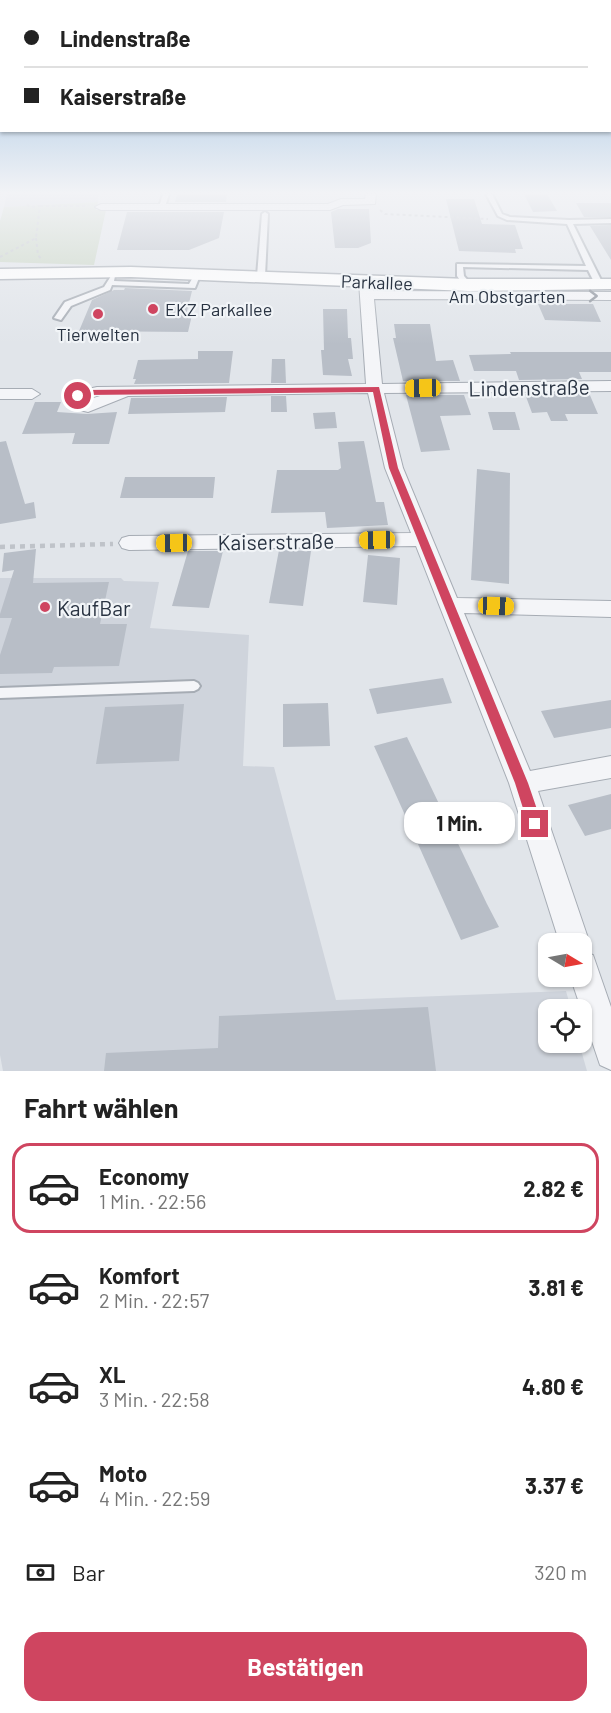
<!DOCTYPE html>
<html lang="de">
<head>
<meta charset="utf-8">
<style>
  :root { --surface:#fff; --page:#f6f6f6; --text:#222; --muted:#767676; --line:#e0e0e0; --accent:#cf4560 }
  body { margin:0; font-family:Barlow,sans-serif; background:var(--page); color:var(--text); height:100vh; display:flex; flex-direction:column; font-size:22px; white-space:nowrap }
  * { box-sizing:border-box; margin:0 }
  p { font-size:20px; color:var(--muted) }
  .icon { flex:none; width:33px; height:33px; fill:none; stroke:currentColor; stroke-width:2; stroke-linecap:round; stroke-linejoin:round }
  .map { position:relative; height:1071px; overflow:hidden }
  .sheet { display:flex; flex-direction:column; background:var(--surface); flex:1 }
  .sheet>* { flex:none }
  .banner { position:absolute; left:0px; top:0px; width:612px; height:132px; box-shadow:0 2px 4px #0004; display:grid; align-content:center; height:132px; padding:0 24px; background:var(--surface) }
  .needle { width:39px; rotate:100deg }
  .controls { position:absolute; left:538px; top:933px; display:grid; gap:12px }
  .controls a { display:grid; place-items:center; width:54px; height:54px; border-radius:12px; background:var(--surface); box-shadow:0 2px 4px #0004; font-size:30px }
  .end { position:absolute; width:27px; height:27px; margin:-14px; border:8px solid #cf4560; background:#fff; box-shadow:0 0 0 3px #fff }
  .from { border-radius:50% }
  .bubble { position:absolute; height:42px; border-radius:18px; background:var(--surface); box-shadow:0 2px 4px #0004; font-size:20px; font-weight:700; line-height:42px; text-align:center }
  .car { position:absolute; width:18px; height:36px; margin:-18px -9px; border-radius:8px; box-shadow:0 0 4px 2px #0007; background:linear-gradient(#f5c518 24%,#345 0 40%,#f5c518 0 76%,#345 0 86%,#f5c518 0) }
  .banner b { display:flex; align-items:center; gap:21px; height:57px; font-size:22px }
  .banner b+b { border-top:2px solid var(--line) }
  .banner i { width:15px; height:15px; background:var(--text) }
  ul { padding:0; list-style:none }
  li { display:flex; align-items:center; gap:18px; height:90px; margin:0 12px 9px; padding:0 12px; border:3px solid transparent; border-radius:18px }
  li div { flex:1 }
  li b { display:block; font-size:22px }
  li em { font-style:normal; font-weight:700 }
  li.current { border-color:var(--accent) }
  li>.icon { width:54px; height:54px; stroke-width:1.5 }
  h2 { padding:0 24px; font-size:27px; line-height:72px }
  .pay { display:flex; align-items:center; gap:15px; height:66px; padding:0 24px; font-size:22px }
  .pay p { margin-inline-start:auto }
  .primary-button { display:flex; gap:12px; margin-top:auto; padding:12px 24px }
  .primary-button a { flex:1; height:69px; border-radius:18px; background:var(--accent); color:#fff; font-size:24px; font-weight:700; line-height:69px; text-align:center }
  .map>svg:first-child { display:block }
</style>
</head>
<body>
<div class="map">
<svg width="611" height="1071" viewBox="0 0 611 1071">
  <rect width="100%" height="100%" fill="#e1e5ea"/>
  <path fill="#cfd4dc" d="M 7,194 L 98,194 L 98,202 L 4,207 Z
    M 0,578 L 121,578 L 124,581 L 159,582 L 150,628 L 249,635 L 243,766 L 274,767 L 336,1000 L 566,991 L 571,1009 L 549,1010 L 549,1042 L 579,1043 L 587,1071 L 3,1071 L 0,1055 Z"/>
  <path fill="#c7d4c2" d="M 98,202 L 96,210 L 106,210 L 94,265 L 0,262 L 0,221 L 4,207 Z"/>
  <path fill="#b8bec7" d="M 177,194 L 227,194 L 226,202 L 175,202 Z
    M 524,194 L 547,194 L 557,211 L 533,212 Z
    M 446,199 L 474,199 L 482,224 L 515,225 L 523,249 L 515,249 L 516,253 L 459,251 Z
    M 576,203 L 611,203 L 611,217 L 584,217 Z
    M 338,209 L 369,209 L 371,243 L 358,248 L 335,248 L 331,212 Z
    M 127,212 L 224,212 L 219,238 L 189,250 L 117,250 Z
    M 611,225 L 611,260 L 590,226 Z
    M 125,288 L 192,291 L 186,315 L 192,315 L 188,332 L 79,331 L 92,300 L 114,290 L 124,290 Z
    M 538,304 L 593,304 L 601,322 L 545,320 Z
    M 323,309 L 347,309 L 348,338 L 351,338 L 353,359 L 348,359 L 352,376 L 323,375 L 321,350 L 324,350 Z
    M 394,324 L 430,324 L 436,361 L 453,360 L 460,381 L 403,381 L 393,338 L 396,338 Z
    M 198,351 L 233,351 L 229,383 L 134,384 L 136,379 L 133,379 L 138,360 L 198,359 Z
    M 510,352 L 611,352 L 611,372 L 579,372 L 582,379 L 519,380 L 516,371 L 474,371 L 469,355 L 511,354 Z
    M 272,359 L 285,359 L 286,383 L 271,383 Z
    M 589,393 L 598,414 L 565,414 L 568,421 L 551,421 L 547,412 L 532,413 L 525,394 Z
    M 406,395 L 464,395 L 471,415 L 440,416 L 450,450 L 421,452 Z
    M 271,396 L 286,396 L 287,412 L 271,412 Z
    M 227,397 L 225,412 L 128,414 L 131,398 Z
    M 35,402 L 61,402 L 57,412 L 87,414 L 117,412 L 109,444 L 72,444 L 75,433 L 22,434 Z
    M 335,412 L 337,428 L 315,429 L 313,413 Z
    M 488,412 L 515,412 L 520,430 L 493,430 Z
    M 6,441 L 25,504 L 34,502 L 36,518 L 0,524 L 0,442 Z
    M 364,441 L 376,502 L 384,502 L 388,525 L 327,528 L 325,512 L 271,513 L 277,470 L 338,470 L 341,468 L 338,442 Z
    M 477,469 L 510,473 L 509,584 L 471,580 Z
    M 125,477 L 215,477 L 213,498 L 120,498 Z
    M 36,549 L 33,583 L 109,582 L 100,624 L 127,624 L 119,666 L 54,667 L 52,673 L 0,674 L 0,655 L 12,618 L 0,618 L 0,614 L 14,570 L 2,572 L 4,553 Z
    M 279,550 L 311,551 L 303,606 L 269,603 Z
    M 188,551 L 223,551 L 209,608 L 172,606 Z
    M 368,555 L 400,558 L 397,605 L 363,602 Z
    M 443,678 L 452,703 L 377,714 L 369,689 Z
    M 611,700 L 611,728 L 554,738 L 541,711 Z
    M 328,703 L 330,746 L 283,747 L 283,704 Z
    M 184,704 L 179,761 L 96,764 L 105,707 Z
    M 407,737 L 487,904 L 499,927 L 461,940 L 374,746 Z
    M 611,794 L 611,829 L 585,836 L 568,805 Z
    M 428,1007 L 436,1071 L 104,1071 L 106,1053 L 218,1048 L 219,1016 Z"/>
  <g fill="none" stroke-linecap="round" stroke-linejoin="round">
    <defs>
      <path id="lane" d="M 163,194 L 169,194 L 165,207 L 162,209 L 159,207 Z
        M 486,194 L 492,194 L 502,214 L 510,217 L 569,220 L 611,219 L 611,223 L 573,224 L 603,284 L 602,286 L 596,286 L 588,270 L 463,267 L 464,276 L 472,285 L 465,287 L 457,276 L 457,264 L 586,266 L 567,224 L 507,220 L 498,216 Z
        M 265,212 L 268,214 L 265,276 L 261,278 L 257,276 L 262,214 Z
        M 196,272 L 201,273 L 195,288 L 112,285 L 110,290 L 71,306 L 61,320 L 54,318 L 65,302 L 104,287 L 111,276 L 115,276 L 114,281 L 189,284 Z
        M 194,681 L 198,683 L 200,686 L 198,689 L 194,691 L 0,698 L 0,688 Z"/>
      <path id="street" d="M 366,194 L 376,194 L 375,204 L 343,205 L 330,210 L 101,210 L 95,207 L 101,204 L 328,204 L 341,199 L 365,199 Z
        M 366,278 L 373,282 L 373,291 L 611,292 L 611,300 L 374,299 L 382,384 L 611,381 L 611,391 L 384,393 L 403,468 L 457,598 L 611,601 L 611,617 L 464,613 L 530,771 L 611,756 L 611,778 L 538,791 L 590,944 L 586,953 L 593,955 L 611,1007 L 611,1070 L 600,1065 L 570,976 L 582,976 L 582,944 L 560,944 L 509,783 L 416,546 L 129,550 L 122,548 L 119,543 L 122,538 L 129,536 L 411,533 L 385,468 L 368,393 L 128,396 L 88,412 L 68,407 L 66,404 L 74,392 L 97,387 L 366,384 L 359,282 ZM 97,396 L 100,396 L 83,401 Z
        M 0,389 L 32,389 L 40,394 L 32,399 L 0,399 Z"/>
      <path id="secondary" d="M 131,267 L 468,279 L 611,279 L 611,289 L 468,291 L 131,277 L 0,279 L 0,269 Z"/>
    </defs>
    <use href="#lane" stroke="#a6acb4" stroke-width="4"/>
    <use href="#street" stroke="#a6acb4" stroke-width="2"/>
    <use href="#secondary" stroke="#a6acb4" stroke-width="3"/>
    <path stroke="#bfc3c9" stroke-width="2" stroke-dasharray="3 3" stroke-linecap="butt" d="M 40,206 L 87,206
      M 380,210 L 385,214 L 488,219
      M 36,238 L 38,255 L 42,260
      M 0,257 L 36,238 L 40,206 L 30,207 L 26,204"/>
    <path stroke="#bfc3c9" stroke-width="4.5" stroke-dasharray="5 5" stroke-linecap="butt" d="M 0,547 L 113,544"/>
    <use href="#lane" fill="#f4f5f8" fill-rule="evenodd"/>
    <use href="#street" fill="#f4f5f8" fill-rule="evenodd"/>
    <use href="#secondary" fill="#fff" fill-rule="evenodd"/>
  </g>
  <defs><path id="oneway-chevron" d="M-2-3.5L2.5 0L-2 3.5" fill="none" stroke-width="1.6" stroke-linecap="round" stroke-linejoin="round" transform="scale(1.5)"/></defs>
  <use stroke="#8e949d" href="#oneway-chevron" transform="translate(593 296)"/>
  <linearGradient id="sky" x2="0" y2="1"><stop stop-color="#89b4dc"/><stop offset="0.56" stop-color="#f2f3f6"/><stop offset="1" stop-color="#f2f3f6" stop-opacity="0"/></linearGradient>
  <rect width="611" height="344" fill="url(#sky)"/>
  <path fill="#cf4560" d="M 379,387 L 398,468 L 528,783 L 542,824 L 540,828 L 535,830 L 530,828 L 528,824 L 515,783 L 389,468 L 373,392 L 86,395 L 78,398 L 74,396 L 85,390 Z"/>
  <g fill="#cf4560" stroke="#f1f4f7" stroke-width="2">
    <circle cx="153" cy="309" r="6"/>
    <circle cx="98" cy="314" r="6"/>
    <circle cx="45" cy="607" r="6"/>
  </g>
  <g text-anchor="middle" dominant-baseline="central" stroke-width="4.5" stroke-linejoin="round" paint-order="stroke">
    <g font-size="18" fill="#293342" stroke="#f1f4f7">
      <text transform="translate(377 282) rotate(2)">Parkallee</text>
      <text x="507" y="296">Am Obstgarten</text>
    </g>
    <g font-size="18" fill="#293342" stroke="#f1f4f7" text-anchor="start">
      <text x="165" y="309">EKZ Parkallee</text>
      <text x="98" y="334" text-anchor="middle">Tierwelten</text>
    </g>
    <g font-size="21" fill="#293342" stroke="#f1f4f7">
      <text transform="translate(529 387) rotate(-1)">Lindenstraße</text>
      <text transform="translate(276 541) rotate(-1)">Kaiserstraße</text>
    </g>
    <g font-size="21" fill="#293342" stroke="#f1f4f7" text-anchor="start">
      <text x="57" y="607">KaufBar</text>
    </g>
  </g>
</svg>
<div class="controls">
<a><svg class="needle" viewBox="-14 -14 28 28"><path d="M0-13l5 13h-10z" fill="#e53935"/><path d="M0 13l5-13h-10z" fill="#767676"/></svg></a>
<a><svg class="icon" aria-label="locate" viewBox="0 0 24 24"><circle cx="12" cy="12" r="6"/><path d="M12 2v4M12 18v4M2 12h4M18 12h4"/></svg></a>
</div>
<i class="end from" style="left:78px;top:396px"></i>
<i class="end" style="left:535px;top:824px"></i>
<div class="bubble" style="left:404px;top:802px;width:111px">1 Min.</div>
<i class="car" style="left:423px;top:388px;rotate:269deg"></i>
<i class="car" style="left:377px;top:540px;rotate:269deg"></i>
<i class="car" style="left:174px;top:543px;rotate:269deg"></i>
<i class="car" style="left:496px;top:606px;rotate:92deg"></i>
<div class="banner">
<b><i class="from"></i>Lindenstraße</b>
<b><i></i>Kaiserstraße</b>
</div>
</div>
<section class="sheet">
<h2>Fahrt wählen</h2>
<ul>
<li class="current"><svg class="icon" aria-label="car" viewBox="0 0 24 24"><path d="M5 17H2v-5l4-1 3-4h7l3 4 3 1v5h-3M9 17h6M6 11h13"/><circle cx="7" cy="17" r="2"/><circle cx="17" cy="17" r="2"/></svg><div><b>Economy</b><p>1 Min. · 22:56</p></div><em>2.82 €</em></li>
<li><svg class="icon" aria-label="car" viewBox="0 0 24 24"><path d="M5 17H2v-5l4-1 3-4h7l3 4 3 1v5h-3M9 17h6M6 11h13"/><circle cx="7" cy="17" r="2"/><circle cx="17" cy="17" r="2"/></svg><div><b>Komfort</b><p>2 Min. · 22:57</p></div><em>3.81 €</em></li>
<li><svg class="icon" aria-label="car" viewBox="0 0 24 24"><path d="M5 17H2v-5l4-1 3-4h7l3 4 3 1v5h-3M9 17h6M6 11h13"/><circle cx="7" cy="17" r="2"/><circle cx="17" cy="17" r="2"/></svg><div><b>XL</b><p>3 Min. · 22:58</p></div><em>4.80 €</em></li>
<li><svg class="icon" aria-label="car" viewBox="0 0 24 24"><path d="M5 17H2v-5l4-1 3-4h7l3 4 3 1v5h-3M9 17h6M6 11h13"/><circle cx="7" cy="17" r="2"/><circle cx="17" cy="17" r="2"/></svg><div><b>Moto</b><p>4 Min. · 22:59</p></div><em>3.37 €</em></li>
</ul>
<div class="pay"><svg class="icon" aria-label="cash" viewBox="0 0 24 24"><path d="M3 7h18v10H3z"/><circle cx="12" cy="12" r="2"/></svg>Bar<p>320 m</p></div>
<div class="primary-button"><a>Bestätigen</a></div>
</section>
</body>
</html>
